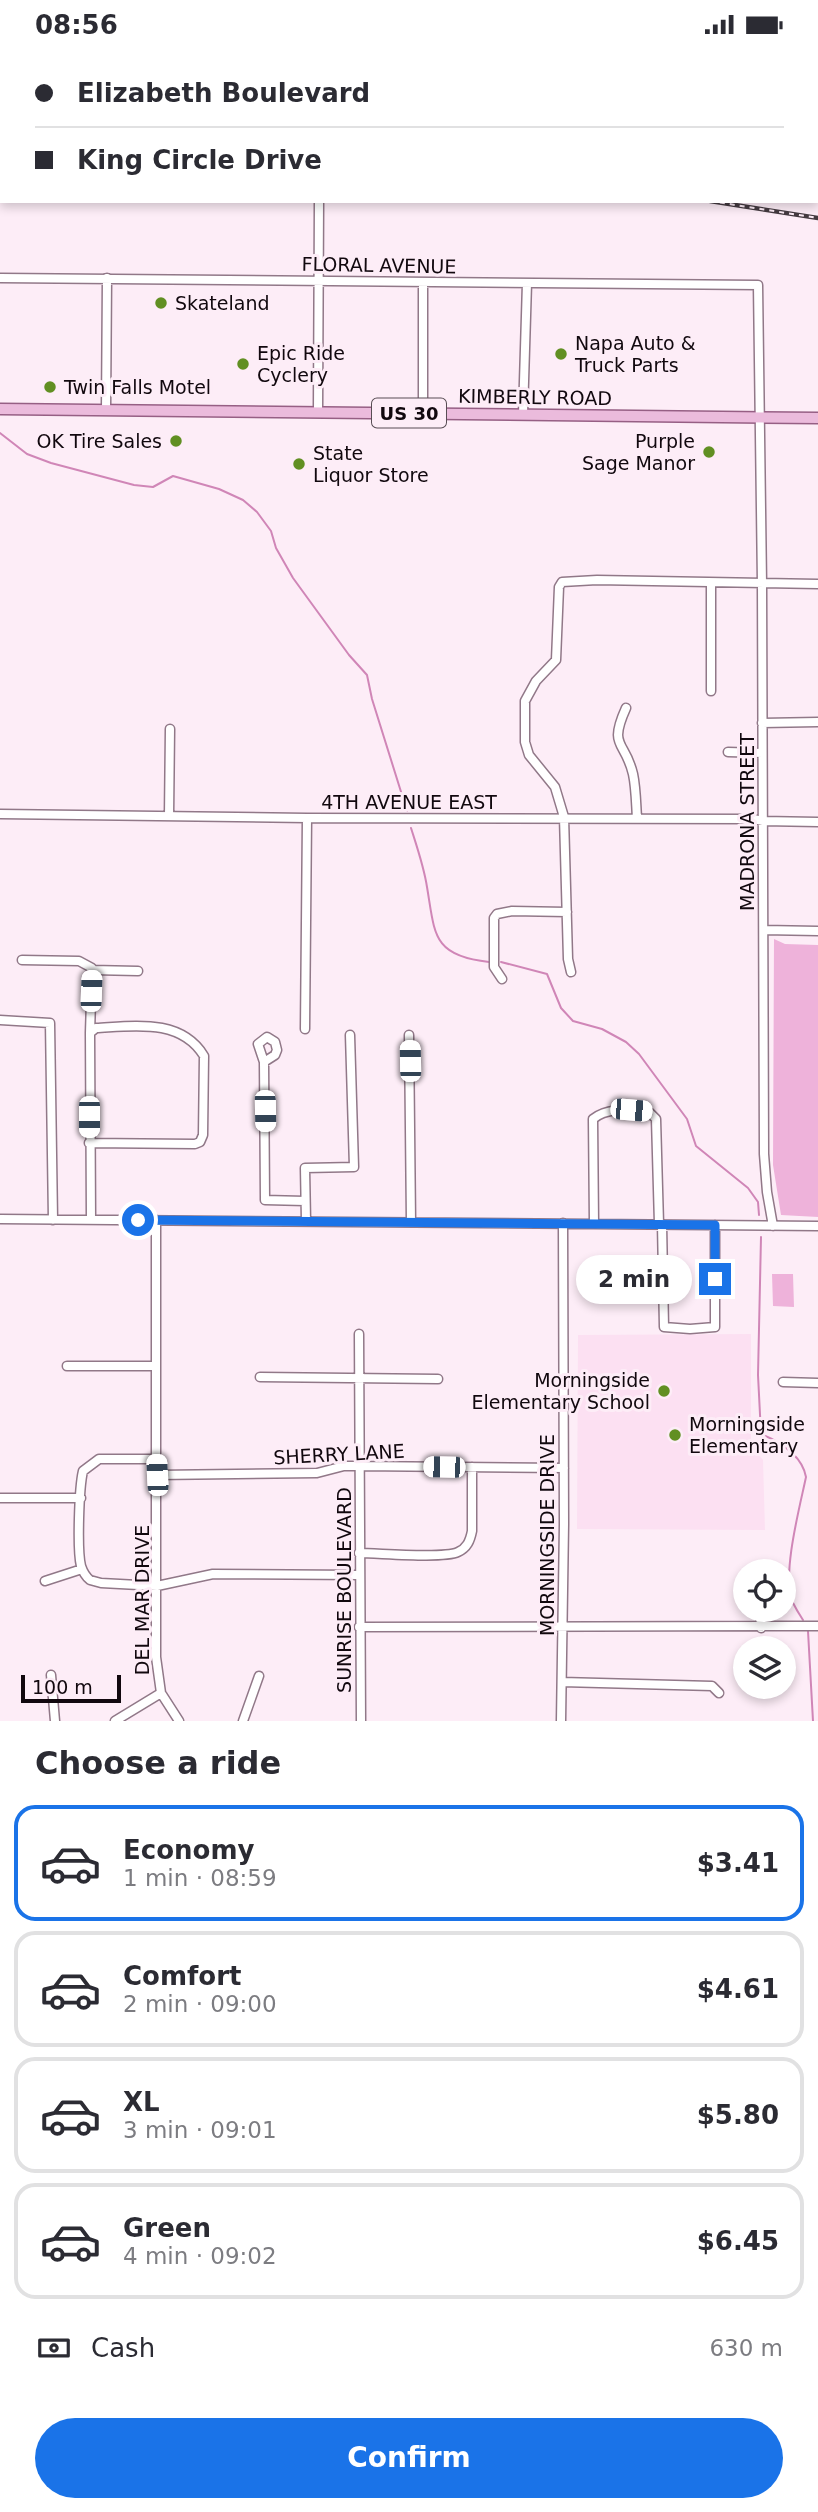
<!DOCTYPE html>
<html lang="en">
<head>
<meta charset="utf-8">
<style>
  :root { --surface:#fff; --page:#f7f7f7; --text:#2b2b33; --muted:#7c7c81; --line:#e1e1e2; --accent:#1a73e8 }
  body { margin:0; font-family:"DejaVu Sans",sans-serif; background:var(--page); color:var(--text); height:100vh; display:flex; flex-direction:column; font-size:26px; white-space:nowrap }
  * { box-sizing:border-box; margin:0 }
  p { font-size:23px; color:var(--muted) }
  .icon { flex:none; width:38px; height:38px; fill:none; stroke:currentColor; stroke-width:2; stroke-linecap:round; stroke-linejoin:round }
  .map { position:relative; height:1672px; overflow:hidden }
  .details { display:flex; flex-direction:column; background:var(--surface); flex:1 }
  .details>* { flex:none }
  .guide { position:absolute; left:0px; top:0px; width:819px; height:154px; box-shadow:0 4px 10px #0003; display:grid; align-content:center; height:154px; padding:0 35px; background:var(--surface) }
  .fabs { position:absolute; left:733px; top:1510px; display:grid; gap:14px }
  .fabs a { display:grid; place-items:center; width:63px; height:63px; border-radius:50%; background:var(--surface); box-shadow:0 4px 10px #0003; font-size:35px }
  .scale { position:absolute; left:21px; bottom:18px; width:100px; box-sizing:border-box; padding-left:7px; border:4px solid #11080e; border-top:0; font-size:19px; line-height:24px; white-space:nowrap; color:#11080e; -webkit-text-stroke:5px #fdedf7; paint-order:stroke }
  .end { position:absolute; width:32px; height:32px; margin:-16px; border:9px solid #1a73e8; background:#fff; box-shadow:0 0 0 4px #fff }
  .from { border-radius:50% }
  .bubble { position:absolute; height:49px; border-radius:24px; background:var(--surface); box-shadow:0 4px 10px #0003; font-size:23px; font-weight:700; line-height:49px; text-align:center }
  .car { position:absolute; width:21px; height:42px; margin:-21px -10px; border-radius:9px; box-shadow:0 0 5px 2px #0007; background:linear-gradient(#fff 24%,#345 0 40%,#fff 0 76%,#345 0 86%,#fff 0) }
  .guide b { display:flex; align-items:center; gap:24px; height:66px; font-size:26px }
  .guide b+b { border-top:2px solid var(--line) }
  .guide i { width:18px; height:18px; background:var(--text) }
  ul { padding:0; list-style:none }
  li { display:flex; align-items:center; gap:21px; height:116px; margin:0 14px 10px; padding:0 21px; border:4px solid var(--line); border-radius:21px }
  li div { flex:1 }
  li b { display:block; font-size:26px }
  li em { font-style:normal; font-weight:700 }
  li.current { border-color:var(--accent) }
  li>.icon { width:63px; height:63px; stroke-width:1.5 }
  h2 { padding:0 35px; font-size:32px; line-height:84px }
  .pay { display:flex; align-items:center; gap:18px; height:77px; padding:0 35px; font-size:26px }
  .pay p { margin-inline-start:auto }
  .action { display:flex; gap:14px; margin-top:auto; padding:14px 35px }
  .action a { flex:1; height:80px; border-radius:42px; background:var(--accent); color:#fff; font-size:28px; font-weight:700; line-height:80px; text-align:center }
  .status { display:flex; justify-content:space-between; align-items:center; height:49px; padding:0 35px; background:var(--surface); direction:ltr }
  .status svg { height:19px; fill:currentColor }
  .map>svg:first-child { display:block }
</style>
</head>
<body>
<div class="status"><b>08:56</b><svg viewBox="0 0 49 12"><path d="M0 12V9h3v3zM5 12V6h3v6zM10 12V3h3v9zM15 12V0h3v12zM26 1h20v11H26zM47 4h2v5h-2z"/></svg></div>
<div class="map">
<svg width="818" height="1672" viewBox="0 0 818 1672">
  <rect width="100%" height="100%" fill="#fdedf7"/>
  <path fill="#fce0f2" d="M 751,1285 L 751,1397 L 763,1411 L 765,1481 L 577,1480 L 578,1286 Z"/>
  <path fill="#eeb2da" d="M 774,890 L 785,895 L 818,896 L 818,1168 L 781,1166 L 773,1116 Z
    M 772,1225 L 793,1225 L 794,1258 L 773,1257 Z"/>
  <g fill="none" stroke-linecap="round" stroke-linejoin="round">
    <path stroke="#d086b7" stroke-width="2" d="M 0,384 L 27,405 L 51,414 L 134,436 L 153,438 L 173,427 L 219,440 L 243,451 L 257,463 L 271,482 L 276,499 L 293,529 L 349,606 L 367,626 L 372,650 L 407,762
      M 411,779 C 417,798 424,818 427,838 C 435,885 432,907 489,913
      M 501,913 L 547,925 L 561,959 L 573,972 L 602,980 L 626,993 L 639,1005 L 687,1070 L 696,1097 L 748,1139 L 758,1153 L 759,1166
      M 761,1188 L 758,1326 L 761,1385 C 780,1393 802,1406 806,1428 C 800,1457 782,1524 792,1552 C 795,1558 799,1565 803,1571
      M 808,1582 L 813,1672"/>
    <defs>
      <path id="minor" d="M 0,229 L 758,236 L 762,535 L 764,1105 L 767,1143 L 773,1177
        M 106,361 L 107,229
        M 318,363 L 319,152
        M 423,364 L 423,233
        M 523,365 L 527,234
        M 711,534 L 711,642
        M 626,659 C 608,699 625,691 633,725 C 636,739 636,755 637,769
        M 762,674 L 818,673
        M 728,703 L 762,704
        M 0,765 L 307,769 L 753,770 L 763,772 L 818,773
        M 169,767 L 170,680
        M 764,881 L 818,882
        M 22,911 L 79,912 L 92,919 L 90,984
        M 92,921 L 138,922
        M 571,923 L 568,910 L 564,768 L 555,738 L 529,706 L 525,693 L 525,652 L 536,632 L 556,611 L 559,538 L 562,533 L 597,531 L 818,535
        M 502,930 L 494,918 L 494,869 L 497,865 L 512,862 L 567,863
        M 0,971 L 50,974 L 53,1171
        M 305,980 L 307,769
        M 409,986 L 411,1173
        M 264,1013 L 275,1006 L 277,1001 L 275,993 L 267,988 L 258,995 L 264,1013 L 265,1151 L 305,1152
        M 89,1094 L 195,1095 L 200,1093 L 203,1086 L 204,1007 C 181,969 134,977 96,979 L 90,984 L 91,1171
        M 0,1170 L 818,1177
        M 156,1171 L 156,1608 L 161,1644 L 179,1672
        M 306,1172 L 305,1119 L 354,1118 L 350,986
        M 594,1175 L 593,1070 C 607,1058 630,1061 648,1062 L 656,1070 L 659,1175
        M 662,1175 L 664,1278 L 690,1280 L 715,1278 L 715,1176
        M 359,1285 L 361,1672
        M 67,1317 L 156,1317
        M 260,1328 L 438,1330
        M 783,1333 L 818,1334
        M 156,1410 L 99,1410 L 83,1422 C 79,1439 77,1501 81,1517 C 83,1523 85,1527 90,1531 L 101,1534 L 157,1537 L 213,1525 L 359,1526
        M 157,1426 L 317,1424 L 344,1417 L 360,1417 L 564,1419
        M 0,1449 L 81,1449
        M 359,1504 C 379,1504 443,1510 458,1503 C 467,1499 470,1492 472,1482 L 472,1418
        M 45,1532 L 82,1520
        M 760,1561 L 761,1579
        M 359,1578 L 818,1577
        M 51,1626 L 55,1672
        M 562,1633 L 712,1637 L 719,1644
        M 115,1672 L 161,1644
        M 243,1672 L 259,1627
        M 561,1672 L 564,1475 L 563,1174"/>
      <path id="major" d="M 0,360 L 818,369"/>
    </defs>
    <use href="#minor" stroke="#917888" stroke-width="11"/>
    <use href="#major" stroke="#965f84" stroke-width="13"/>
    <use href="#minor" stroke="#fff" stroke-width="8"/>
    <use href="#major" stroke="#ebbbdc" stroke-width="10"/>
    <defs>
      <path id="rail" d="M 0,41 L 2,42
        M 710,152 L 818,169"/>
    </defs>
    <use href="#rail" stroke="#443a40" stroke-width="4.5"/>
    <use href="#rail" stroke="#fdedf7" stroke-width="2" stroke-dasharray="5" stroke-linecap="butt"/>
  </g>
  <g fill="none" stroke-linecap="round" stroke-linejoin="round">
    <path stroke="#1a73e8" stroke-width="9" d="M 138,1171 L 715,1176 L 715,1230"/>
  </g>
  <g fill="#618f22" stroke="#fdedf7" stroke-width="2.5">
    <circle cx="161" cy="254" r="7"/>
    <circle cx="561" cy="305" r="7"/>
    <circle cx="243" cy="315" r="7"/>
    <circle cx="50" cy="338" r="7"/>
    <circle cx="176" cy="392" r="7"/>
    <circle cx="709" cy="403" r="7"/>
    <circle cx="299" cy="415" r="7"/>
    <circle cx="664" cy="1342" r="7"/>
    <circle cx="675" cy="1386" r="7"/>
  </g>
  <g text-anchor="middle" dominant-baseline="central" stroke-width="6" stroke-linejoin="round" paint-order="stroke">
    <rect fill="#fdedf7" stroke="#584d54" stroke-width="2" x="372" y="349.5" width="74" height="29" rx="5"/>
    <g font-size="18" font-weight="bold" fill="#11080e">
      <text x="409" y="364">US 30</text>
    </g>
    <g font-size="19" fill="#11080e" stroke="#fdedf7">
      <text transform="translate(379 216) rotate(1)">FLORAL AVENUE</text>
      <text transform="translate(535 348) rotate(1)">KIMBERLY ROAD</text>
      <text x="409" y="753">4TH AVENUE EAST</text>
      <text transform="translate(747 773) rotate(-90)">MADRONA STREET</text>
      <text transform="translate(339 1405) rotate(-3)">SHERRY LANE</text>
      <text transform="translate(547 1486) rotate(-90)">MORNINGSIDE DRIVE</text>
      <text transform="translate(344 1541) rotate(-90)">SUNRISE BOULEVARD</text>
      <text transform="translate(142 1551) rotate(-90)">DEL MAR DRIVE</text>
    </g>
    <g font-size="19" fill="#11080e" stroke="#fdedf7" text-anchor="start">
      <text x="175" y="254">Skateland</text>
      <text x="575" y="294">Napa Auto &amp;<tspan x="575" dy="22">Truck Parts</tspan></text>
      <text x="257" y="304">Epic Ride<tspan x="257" dy="22">Cyclery</tspan></text>
      <text x="64" y="338">Twin Falls Motel</text>
      <text x="162" y="392" text-anchor="end">OK Tire Sales</text>
      <text x="695" y="392" text-anchor="end">Purple<tspan x="695" dy="22">Sage Manor</tspan></text>
      <text x="313" y="404">State<tspan x="313" dy="22">Liquor Store</tspan></text>
      <text x="650" y="1331" text-anchor="end">Morningside<tspan x="650" dy="22">Elementary School</tspan></text>
      <text x="689" y="1375">Morningside<tspan x="689" dy="22">Elementary</tspan></text>
    </g>
  </g>
</svg>
<div class="fabs">
<a><svg class="icon" aria-label="locate" viewBox="0 0 24 24"><circle cx="12" cy="12" r="6"/><path d="M12 2v4M12 18v4M2 12h4M18 12h4"/></svg></a>
<a><svg class="icon" aria-label="layers" viewBox="0 0 24 24"><path d="M12 4l9 5-9 5-9-5zM3 14l9 5 9-5"/></svg></a>
</div>
<div class="scale">100 m</div>
<i class="end from" style="left:138px;top:1171px"></i>
<i class="end" style="left:715px;top:1230px"></i>
<div class="bubble" style="left:576px;top:1206px;width:116px">2 min</div>
<i class="car" style="left:91px;top:942px;rotate:2deg"></i>
<i class="car" style="left:410px;top:1012px;rotate:359deg"></i>
<i class="car" style="left:631px;top:1061px;rotate:95deg"></i>
<i class="car" style="left:265px;top:1062px;rotate:179deg"></i>
<i class="car" style="left:89px;top:1068px;rotate:180deg"></i>
<i class="car" style="left:444px;top:1418px;rotate:271deg"></i>
<i class="car" style="left:157px;top:1426px;rotate:357deg"></i>
<div class="guide">
<b><i class="from"></i>Elizabeth Boulevard</b>
<b><i></i>King Circle Drive</b>
</div>
</div>
<section class="details">
<h2>Choose a ride</h2>
<ul>
<li class="current"><svg class="icon" aria-label="car" viewBox="0 0 24 24"><path d="M5 17H2v-5l4-1 3-4h7l3 4 3 1v5h-3M9 17h6M6 11h13"/><circle cx="7" cy="17" r="2"/><circle cx="17" cy="17" r="2"/></svg><div><b>Economy</b><p>1 min · 08:59</p></div><em>$3.41</em></li>
<li><svg class="icon" aria-label="car" viewBox="0 0 24 24"><path d="M5 17H2v-5l4-1 3-4h7l3 4 3 1v5h-3M9 17h6M6 11h13"/><circle cx="7" cy="17" r="2"/><circle cx="17" cy="17" r="2"/></svg><div><b>Comfort</b><p>2 min · 09:00</p></div><em>$4.61</em></li>
<li><svg class="icon" aria-label="car" viewBox="0 0 24 24"><path d="M5 17H2v-5l4-1 3-4h7l3 4 3 1v5h-3M9 17h6M6 11h13"/><circle cx="7" cy="17" r="2"/><circle cx="17" cy="17" r="2"/></svg><div><b>XL</b><p>3 min · 09:01</p></div><em>$5.80</em></li>
<li><svg class="icon" aria-label="car" viewBox="0 0 24 24"><path d="M5 17H2v-5l4-1 3-4h7l3 4 3 1v5h-3M9 17h6M6 11h13"/><circle cx="7" cy="17" r="2"/><circle cx="17" cy="17" r="2"/></svg><div><b>Green</b><p>4 min · 09:02</p></div><em>$6.45</em></li>
</ul>
<div class="pay"><svg class="icon" aria-label="cash" viewBox="0 0 24 24"><path d="M3 7h18v10H3z"/><circle cx="12" cy="12" r="2"/></svg>Cash<p>630 m</p></div>
<div class="action"><a>Confirm</a></div>
</section>
</body>
</html>
